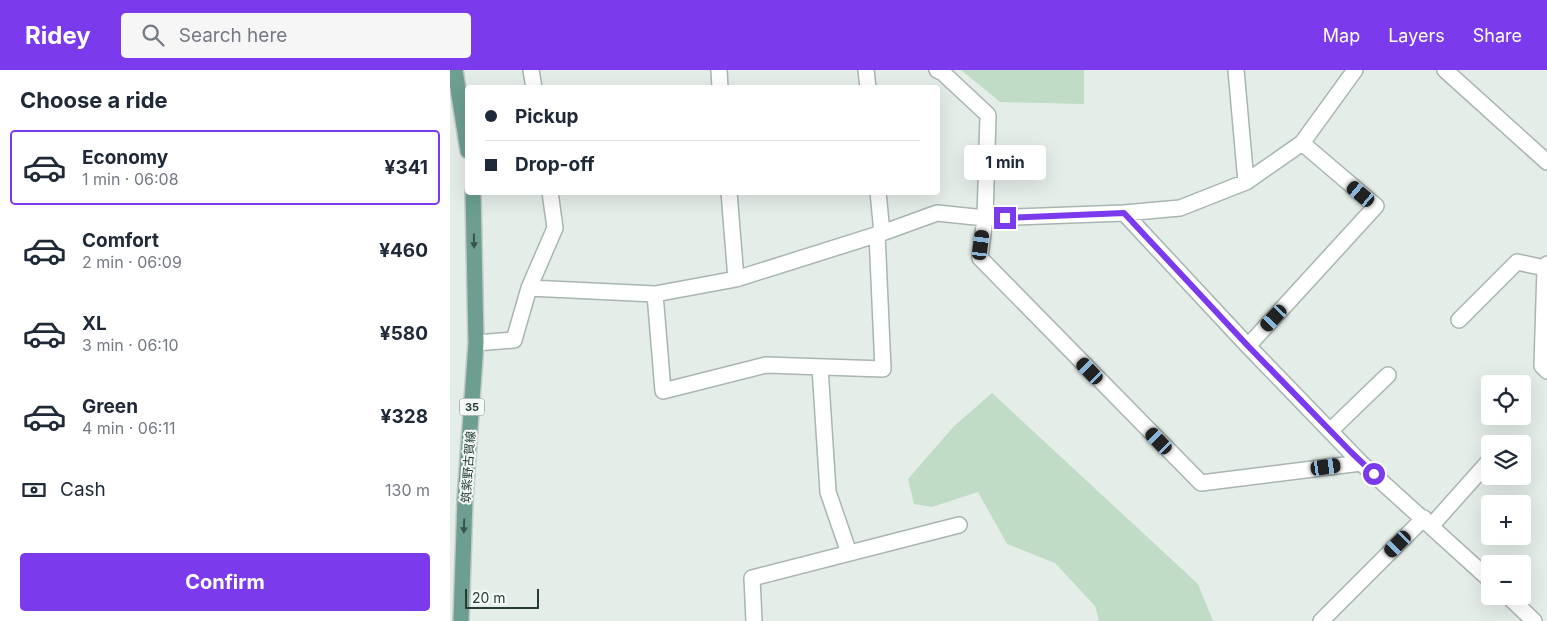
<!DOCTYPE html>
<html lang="en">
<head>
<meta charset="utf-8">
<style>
  :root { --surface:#fff; --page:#f6f6f7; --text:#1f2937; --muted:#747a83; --line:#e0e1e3; --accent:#7c3aed }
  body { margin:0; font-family:Inter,"Noto Sans JP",sans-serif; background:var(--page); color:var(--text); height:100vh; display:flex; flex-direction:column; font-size:19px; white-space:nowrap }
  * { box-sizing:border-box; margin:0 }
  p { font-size:16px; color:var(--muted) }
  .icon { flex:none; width:28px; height:28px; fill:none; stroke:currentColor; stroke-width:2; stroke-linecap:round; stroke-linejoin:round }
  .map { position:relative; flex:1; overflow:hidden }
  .drawer { display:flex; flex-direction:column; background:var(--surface); width:450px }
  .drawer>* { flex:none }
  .banner { position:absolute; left:15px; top:15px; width:475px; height:110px; border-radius:5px; box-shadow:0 5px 20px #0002; display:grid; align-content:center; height:110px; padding:0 20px; background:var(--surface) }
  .fabs { position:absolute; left:1031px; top:305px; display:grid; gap:10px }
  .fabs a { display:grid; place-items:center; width:50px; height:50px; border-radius:5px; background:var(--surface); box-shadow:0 5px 20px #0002; font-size:25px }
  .scale { position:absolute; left:15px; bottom:12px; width:74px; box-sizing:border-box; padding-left:5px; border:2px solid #253d36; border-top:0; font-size:14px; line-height:18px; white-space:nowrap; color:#253d36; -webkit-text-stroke:4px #f5f9f7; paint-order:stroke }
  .end { position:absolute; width:22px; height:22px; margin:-11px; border:6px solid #7c3aed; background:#fff; box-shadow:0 0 0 2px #fff }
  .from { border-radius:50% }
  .bubble { position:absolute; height:35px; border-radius:5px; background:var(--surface); box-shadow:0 5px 20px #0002; font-size:16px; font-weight:700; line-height:35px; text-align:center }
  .car { position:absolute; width:15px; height:30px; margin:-15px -8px; border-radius:6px; box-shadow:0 0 4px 1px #0007; background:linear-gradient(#222 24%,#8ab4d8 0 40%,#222 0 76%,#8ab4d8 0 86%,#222 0) }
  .banner b { display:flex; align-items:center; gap:18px; height:48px; font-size:19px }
  .banner b+b { border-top:1px solid var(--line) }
  .banner i { width:12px; height:12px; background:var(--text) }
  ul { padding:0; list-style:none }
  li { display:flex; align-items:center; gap:15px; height:75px; margin:0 10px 8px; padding:0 10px; border:2px solid transparent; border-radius:5px }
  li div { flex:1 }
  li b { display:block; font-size:19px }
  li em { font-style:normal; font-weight:700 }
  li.on { border-color:var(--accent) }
  li>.icon { width:45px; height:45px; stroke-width:1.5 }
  h2 { padding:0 20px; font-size:22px; line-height:60px }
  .pay { display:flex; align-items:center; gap:12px; height:55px; padding:0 20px; font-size:19px }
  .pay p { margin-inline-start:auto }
  .button { display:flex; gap:10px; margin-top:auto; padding:10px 20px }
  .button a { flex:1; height:58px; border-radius:5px; background:var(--accent); color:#fff; font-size:20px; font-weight:700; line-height:58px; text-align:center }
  header { display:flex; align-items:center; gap:30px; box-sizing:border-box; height:70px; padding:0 25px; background:var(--accent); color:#fff }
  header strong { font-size:24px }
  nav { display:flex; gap:28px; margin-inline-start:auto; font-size:18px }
  .search { width:350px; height:45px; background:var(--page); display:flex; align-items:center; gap:12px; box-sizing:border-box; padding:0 18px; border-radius:5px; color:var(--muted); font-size:19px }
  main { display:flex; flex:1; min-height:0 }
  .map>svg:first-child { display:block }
</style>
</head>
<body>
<header>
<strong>Ridey</strong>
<div class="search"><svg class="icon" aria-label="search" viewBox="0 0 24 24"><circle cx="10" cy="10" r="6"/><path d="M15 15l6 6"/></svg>Search here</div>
<nav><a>Map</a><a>Layers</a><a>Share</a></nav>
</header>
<main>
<section class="drawer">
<h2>Choose a ride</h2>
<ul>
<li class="on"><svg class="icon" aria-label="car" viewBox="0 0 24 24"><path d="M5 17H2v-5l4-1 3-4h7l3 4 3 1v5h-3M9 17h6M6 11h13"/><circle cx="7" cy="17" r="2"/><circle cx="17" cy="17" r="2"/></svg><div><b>Economy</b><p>1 min · 06:08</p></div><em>¥341</em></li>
<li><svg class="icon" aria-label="car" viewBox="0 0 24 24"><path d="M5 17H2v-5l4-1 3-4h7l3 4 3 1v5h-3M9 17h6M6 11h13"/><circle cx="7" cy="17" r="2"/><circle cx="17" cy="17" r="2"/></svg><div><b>Comfort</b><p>2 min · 06:09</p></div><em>¥460</em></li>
<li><svg class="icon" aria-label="car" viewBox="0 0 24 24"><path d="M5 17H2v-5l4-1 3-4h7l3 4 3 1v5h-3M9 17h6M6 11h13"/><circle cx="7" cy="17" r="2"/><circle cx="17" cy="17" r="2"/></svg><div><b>XL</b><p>3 min · 06:10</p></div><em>¥580</em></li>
<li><svg class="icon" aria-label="car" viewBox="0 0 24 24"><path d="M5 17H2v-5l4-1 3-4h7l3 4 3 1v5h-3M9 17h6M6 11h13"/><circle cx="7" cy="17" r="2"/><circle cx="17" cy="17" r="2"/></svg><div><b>Green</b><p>4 min · 06:11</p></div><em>¥328</em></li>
</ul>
<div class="pay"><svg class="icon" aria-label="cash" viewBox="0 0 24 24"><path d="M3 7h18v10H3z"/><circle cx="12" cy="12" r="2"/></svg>Cash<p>130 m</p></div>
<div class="button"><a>Confirm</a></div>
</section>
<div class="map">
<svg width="1097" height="551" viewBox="0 0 1097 551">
  <rect width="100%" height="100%" fill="#e5ede9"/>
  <path fill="#c0dcc7" d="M 511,0 L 634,0 L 634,34 L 550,32 Z
    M 542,323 L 748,514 L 763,551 L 649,551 L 645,536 L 605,493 L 557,474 L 528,422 L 482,437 L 464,434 L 458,409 L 504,356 Z"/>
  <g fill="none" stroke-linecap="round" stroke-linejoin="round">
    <defs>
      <path id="minor" d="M 81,0 L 84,18
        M 269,0 L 270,18
        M 416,0 L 418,18
        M 487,0 L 493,3 L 538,45 L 535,148 L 530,188 L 751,413 L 911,393
        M 786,0 L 796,112
        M 995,0 L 1097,92
        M 279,122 L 286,209
        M 428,122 L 432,163
        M 674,143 L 798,276 L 911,393 L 1040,510
        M 1097,194 L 1095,198 L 1092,296 L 1097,301
        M 79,218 L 205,224 L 286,209 L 432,163 L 487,143 L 535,148 L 674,143 L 730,138 L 796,112 L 852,73 L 905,0
        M 205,224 L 213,321 L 316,295 L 433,299 L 427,164
        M 1009,250 L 1067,192 L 1095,198
        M 26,273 L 64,270 L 79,218 L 105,158 L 100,122
        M 798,276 L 926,136 L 852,73
        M 370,297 L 378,422 L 399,483
        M 880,361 L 938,305
        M 982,455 L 1040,390
        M 1058,526 L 1084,551
        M 304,551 L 302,508 L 509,455
        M 871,551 L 974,448"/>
      <path id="primary" d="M 5,0 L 18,81
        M 11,551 L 15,429 L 26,273 L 23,122"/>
    </defs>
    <use href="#minor" stroke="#a8b5b0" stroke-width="18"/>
    <use href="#primary" stroke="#c2c9c7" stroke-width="18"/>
    <use href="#minor" stroke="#fff" stroke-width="15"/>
    <use href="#primary" stroke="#6d9e91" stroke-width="15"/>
  </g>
  <defs><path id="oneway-solid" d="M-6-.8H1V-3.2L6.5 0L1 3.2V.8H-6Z" transform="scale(1.25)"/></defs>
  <g fill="#37554d">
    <use href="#oneway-solid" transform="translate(24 171) rotate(89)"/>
    <use href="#oneway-solid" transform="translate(14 456) rotate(92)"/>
  </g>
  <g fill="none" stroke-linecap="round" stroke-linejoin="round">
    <path stroke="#7c3aed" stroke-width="6" d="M 555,148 L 674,143 L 798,276 L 901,382 L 924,404"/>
  </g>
  <g text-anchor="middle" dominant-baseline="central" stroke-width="4" stroke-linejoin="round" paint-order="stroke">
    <rect fill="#f5f9f7" stroke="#637570" stroke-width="1" x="9.5" y="328.5" width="25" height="17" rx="4"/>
    <g font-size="11" font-weight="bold" fill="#253d36">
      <text x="22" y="337">35</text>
    </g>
    <g font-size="12" fill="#253d36" stroke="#f5f9f7">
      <text transform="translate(18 397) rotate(-86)">筑紫野古賀線</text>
    </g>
  </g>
</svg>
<div class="fabs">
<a><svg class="icon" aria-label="locate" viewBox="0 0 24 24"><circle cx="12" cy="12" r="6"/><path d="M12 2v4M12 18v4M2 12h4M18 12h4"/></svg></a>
<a><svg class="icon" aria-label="layers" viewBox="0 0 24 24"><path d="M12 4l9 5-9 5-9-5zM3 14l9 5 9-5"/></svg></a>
<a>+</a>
<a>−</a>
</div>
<div class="scale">20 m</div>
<i class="end from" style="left:924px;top:404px"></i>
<i class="end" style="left:555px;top:148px"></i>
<div class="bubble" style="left:514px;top:75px;width:82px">1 min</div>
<i class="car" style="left:911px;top:124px;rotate:310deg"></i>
<i class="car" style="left:531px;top:175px;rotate:7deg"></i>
<i class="car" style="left:824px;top:248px;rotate:223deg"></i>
<i class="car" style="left:640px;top:301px;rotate:316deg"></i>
<i class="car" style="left:709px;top:371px;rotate:316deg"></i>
<i class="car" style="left:876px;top:397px;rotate:82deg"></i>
<i class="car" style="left:948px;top:474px;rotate:225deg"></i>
<div class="banner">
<b><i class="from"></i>Pickup</b>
<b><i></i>Drop-off</b>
</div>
</div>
</main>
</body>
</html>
